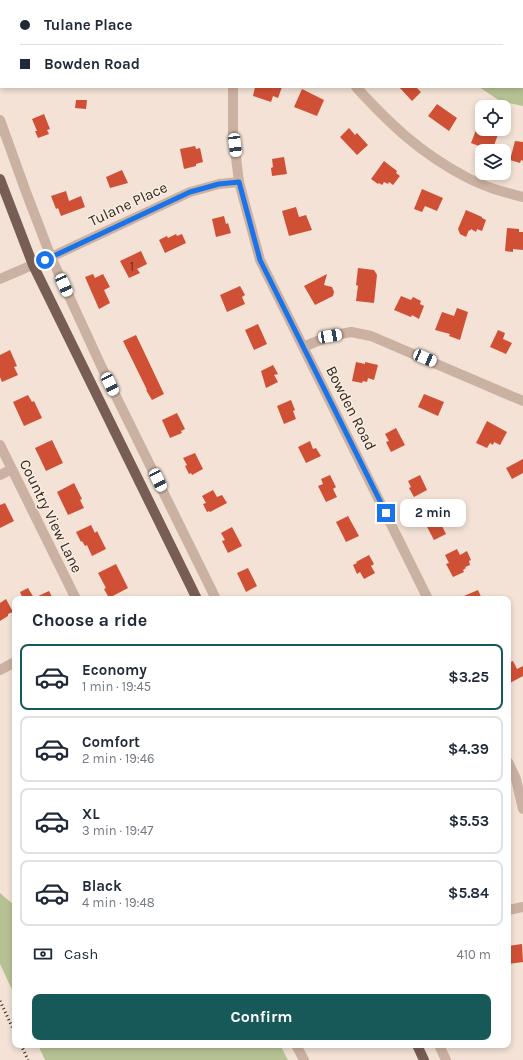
<!DOCTYPE html>
<html lang="en">
<head>
<meta charset="utf-8">
<style>
  :root { --surface:#fff; --page:#f2f2f3; --text:#1f2937; --muted:#747a83; --line:#e0e1e3; --accent:#175958 }
  body { margin:0; font-family:Karla,sans-serif; background:var(--page); color:var(--text); height:100vh; display:flex; flex-direction:column; font-size:15px; white-space:nowrap }
  * { box-sizing:border-box; margin:0 }
  p { font-size:13px; color:var(--muted) }
  .icon { flex:none; width:22px; height:22px; fill:none; stroke:currentColor; stroke-width:2; stroke-linecap:round; stroke-linejoin:round }
  .map { position:relative; flex:1; overflow:hidden }
  .side { position:absolute; left:12px; top:596px; width:499px; height:452px; display:flex; flex-direction:column; background:var(--surface); border-radius:8px; box-shadow:0 2px 6px #0003 }
  .side>* { flex:none }
  .hud { position:absolute; left:0px; top:0px; width:523px; height:88px; box-shadow:0 2px 6px #0003; display:grid; align-content:center; height:88px; padding:0 20px; background:var(--surface) }
  .buttons { position:absolute; left:475px; top:100px; display:grid; gap:8px }
  .buttons a { display:grid; place-items:center; width:36px; height:36px; border-radius:8px; background:var(--surface); box-shadow:0 2px 6px #0003; font-size:20px }
  .end { position:absolute; width:18px; height:18px; margin:-9px; border:5px solid #1a73e8; background:#fff; box-shadow:0 0 0 2px #fff }
  .from { border-radius:50% }
  .bubble { position:absolute; height:28px; border-radius:8px; background:var(--surface); box-shadow:0 2px 6px #0003; font-size:13px; font-weight:700; line-height:28px; text-align:center }
  .car { position:absolute; width:12px; height:24px; margin:-12px -6px; border-radius:5px; box-shadow:0 0 3px 1px #0007; background:linear-gradient(#fff 24%,#345 0 40%,#fff 0 76%,#345 0 86%,#fff 0) }
  .hud b { display:flex; align-items:center; gap:14px; height:38px; font-size:15px }
  .hud b+b { border-top:1px solid var(--line) }
  .hud i { width:10px; height:10px; background:var(--text) }
  ul { padding:0; list-style:none }
  li { display:flex; align-items:center; gap:12px; height:66px; margin:0 8px 6px; padding:0 12px; border:2px solid var(--line); border-radius:8px }
  li div { flex:1 }
  li b { display:block; font-size:15px }
  li em { font-style:normal; font-weight:700 }
  li.on { border-color:var(--accent) }
  li>.icon { width:36px; height:36px; stroke-width:1.5 }
  h2 { padding:0 20px; font-size:18px; line-height:48px }
  .pay { display:flex; align-items:center; gap:10px; height:44px; padding:0 20px; font-size:15px }
  .pay p { margin-inline-start:auto }
  .primary-button { display:flex; gap:8px; margin-top:auto; padding:8px 20px }
  .primary-button a { flex:1; height:46px; border-radius:8px; background:var(--accent); color:#fff; font-size:16px; font-weight:700; line-height:46px; text-align:center }
  .map>svg:first-child { display:block }
</style>
</head>
<body>
<div class="map">
<svg width="523" height="1060" viewBox="0 0 523 1060">
  <rect width="100%" height="100%" fill="#f3e2d5"/>
  <path fill="#b6c294" d="M 384,0 L 523,0 L 523,106 L 500,101 L 479,87 L 522,87 L 522,1 Z
    M 0,893 L 15,906 L 15,996 L 0,964 Z
    M 38,1045 L 280,1045 L 288,1060 L 45,1060 Z"/>
  <path fill="#d05036" d="M 255,87 L 282,87 L 278,98 L 273,96 L 271,102 L 253,96 Z
    M 399,87 L 416,87 L 421,92 L 412,101 Z
    M 302,89 L 324,100 L 317,116 L 294,107 Z
    M 76,100 L 87,100 L 86,109 L 75,108 Z
    M 437,104 L 457,118 L 449,131 L 428,116 Z
    M 44,114 L 50,129 L 47,130 L 49,134 L 38,138 L 35,131 L 37,131 L 32,119 Z
    M 349,128 L 355,135 L 357,133 L 368,145 L 357,155 L 340,137 Z
    M 489,129 L 500,129 L 492,151 L 471,143 L 476,130 L 487,134 Z
    M 515,141 L 523,142 L 523,161 L 521,160 L 520,163 L 510,160 Z
    M 195,146 L 196,149 L 200,148 L 203,162 L 196,164 L 196,166 L 184,169 L 180,149 Z
    M 284,157 L 287,174 L 272,176 L 271,168 L 273,167 L 272,159 Z
    M 384,161 L 397,171 L 396,173 L 400,176 L 393,185 L 389,182 L 388,184 L 384,182 L 382,185 L 379,183 L 378,184 L 371,179 Z
    M 122,170 L 128,183 L 110,188 L 106,177 Z
    M 422,189 L 443,198 L 437,211 L 425,206 L 422,212 L 414,209 Z
    M 66,191 L 69,201 L 81,196 L 85,207 L 61,216 L 58,208 L 56,209 L 51,196 Z
    M 296,207 L 299,217 L 306,215 L 312,230 L 289,236 L 282,211 Z
    M 466,210 L 482,217 L 482,218 L 486,220 L 482,231 L 477,229 L 476,232 L 471,229 L 470,231 L 469,230 L 466,237 L 460,234 L 458,229 Z
    M 224,216 L 226,224 L 228,223 L 231,233 L 216,237 L 212,219 Z
    M 507,228 L 519,229 L 519,232 L 523,232 L 523,250 L 513,249 L 513,252 L 505,251 Z
    M 176,234 L 177,236 L 182,234 L 186,243 L 165,253 L 159,240 L 167,236 L 168,238 Z
    M 141,251 L 147,264 L 137,269 L 140,273 L 129,278 L 120,261 Z
    M 358,268 L 374,270 L 377,275 L 374,303 L 356,301 L 358,286 L 356,285 Z
    M 93,274 L 95,278 L 103,274 L 110,287 L 104,290 L 110,303 L 99,309 L 85,277 Z
    M 327,274 L 324,285 L 332,287 L 334,292 L 333,296 L 315,305 L 304,286 Z
    M 240,286 L 245,295 L 242,297 L 245,304 L 227,312 L 220,295 Z
    M 401,296 L 411,300 L 413,297 L 421,301 L 420,304 L 424,306 L 419,319 L 412,315 L 411,317 L 394,310 Z
    M 457,308 L 468,312 L 460,340 L 449,336 L 450,334 L 435,330 L 442,312 L 454,316 Z
    M 258,324 L 267,344 L 254,350 L 245,330 Z
    M 498,330 L 505,333 L 503,339 L 512,343 L 506,354 L 490,347 Z
    M 136,335 L 164,394 L 152,400 L 146,390 L 147,390 L 123,341 Z
    M 10,350 L 17,366 L 14,367 L 18,375 L 2,382 L 0,377 L 0,355 Z
    M 356,362 L 365,364 L 365,362 L 378,365 L 374,380 L 368,378 L 367,382 L 363,381 L 362,383 L 352,381 Z
    M 273,365 L 278,374 L 274,375 L 278,382 L 266,388 L 261,371 Z
    M 424,394 L 444,402 L 438,416 L 418,407 Z
    M 28,395 L 32,402 L 34,401 L 42,418 L 24,426 L 13,402 Z
    M 291,400 L 295,410 L 293,411 L 296,419 L 284,424 L 277,406 Z
    M 177,413 L 185,429 L 181,431 L 182,433 L 170,438 L 162,420 Z
    M 487,421 L 507,432 L 500,445 L 494,442 L 493,445 L 490,443 L 487,448 L 476,443 Z
    M 396,428 L 405,445 L 391,452 L 386,442 L 389,441 L 385,434 Z
    M 52,440 L 63,463 L 46,471 L 35,448 Z
    M 310,441 L 313,449 L 316,448 L 321,456 L 306,463 L 298,447 Z
    M 195,453 L 203,469 L 192,475 L 191,473 L 189,474 L 185,466 L 187,465 L 183,458 Z
    M 523,459 L 523,473 L 512,479 L 506,468 Z
    M 330,475 L 336,487 L 333,489 L 337,497 L 326,502 L 318,486 L 323,484 L 321,479 Z
    M 420,475 L 427,490 L 414,497 L 409,488 L 411,487 L 408,481 Z
    M 74,483 L 82,499 L 80,500 L 84,508 L 68,515 L 57,492 Z
    M 213,490 L 217,497 L 222,495 L 227,503 L 210,512 L 209,511 L 207,512 L 203,504 L 206,503 L 202,496 Z
    M 5,503 L 14,521 L 0,528 L 0,505 Z
    M 442,510 L 448,523 L 442,526 L 446,534 L 434,540 L 425,523 L 426,522 L 423,515 L 431,511 L 433,515 Z
    M 348,516 L 359,536 L 346,542 L 336,522 Z
    M 91,525 L 95,533 L 97,531 L 106,549 L 92,556 L 87,545 L 85,546 L 82,541 L 81,542 L 76,532 Z
    M 232,527 L 242,546 L 228,553 L 222,541 L 225,540 L 221,533 Z
    M 457,549 L 460,555 L 467,551 L 471,560 L 469,561 L 470,565 L 465,567 L 466,568 L 463,570 L 464,572 L 453,577 L 446,564 L 449,563 L 445,555 Z
    M 369,555 L 374,564 L 371,566 L 375,573 L 364,579 L 360,572 L 357,574 L 353,565 L 357,563 L 356,562 Z
    M 116,564 L 128,588 L 109,598 L 104,589 L 106,588 L 98,573 Z
    M 248,568 L 257,586 L 246,592 L 237,573 Z
    M 28,588 L 34,598 L 49,591 L 53,599 L 23,599 L 20,592 Z
    M 478,590 L 482,599 L 457,599 Z
    M 6,599 L 13,612 L 8,614 L 8,616 L 0,621 L 0,603 Z
    M 513,661 L 517,669 L 523,666 L 523,676 L 508,684 L 508,663 Z
    M 522,944 L 523,962 L 508,964 L 508,946 Z"/>
  <g fill="none" stroke-linecap="round" stroke-linejoin="round">
    <path stroke="#cbb1a1" stroke-width="10" d="M 0,15 L 1,14
      M 233,87 L 233,133 L 239,182 L 260,260 L 428,599
      M 356,87 C 390,124 420,153 466,177 C 484,187 504,192 523,197
      M 0,120 L 26,192 L 51,257 L 103,370 L 216,599
      M 0,279 L 51,257 L 190,192 L 219,184 L 239,182
      M 303,347 L 330,336 L 351,332 L 371,336 L 523,401
      M 0,445 L 76,599
      M 0,475 L 12,469
      M 0,670 L 15,662
      M 508,762 L 516,779 L 523,809
      M 508,910 L 523,907
      M 296,1045 L 304,1060
      M 439,1045 L 446,1060"/>
    <path stroke="#785d54" stroke-width="10" d="M 0,179 L 33,265 L 197,599
      M 417,1045 L 424,1060"/>
    <path stroke="#342824" stroke-width="3" stroke-dasharray="1 3" stroke-linecap="butt" d="M 0,1001 L 15,1033
      M 21,1045 L 28,1060"/>
  </g>
  <g fill="none" stroke-linecap="round" stroke-linejoin="round">
    <path stroke="#1a73e8" stroke-width="5" d="M 45,260 L 190,192 L 219,184 L 239,182 L 260,260 L 386,513"/>
  </g>
  <g text-anchor="middle" dominant-baseline="central" stroke-width="3" stroke-linejoin="round" paint-order="stroke">
    <g font-size="13" fill="#5b3228">
      <text x="132" y="266">1</text>
    </g>
    <g font-size="15" fill="#342824" stroke="#faede1">
      <text transform="translate(128 204) rotate(-25)">Tulane Place</text>
      <text transform="translate(351 408) rotate(63)">Bowden Road</text>
      <text transform="translate(51 516) rotate(64)">Country View Lane</text>
    </g>
  </g>
</svg>
<div class="buttons">
<a><svg class="icon" aria-label="locate" viewBox="0 0 24 24"><circle cx="12" cy="12" r="6"/><path d="M12 2v4M12 18v4M2 12h4M18 12h4"/></svg></a>
<a><svg class="icon" aria-label="layers" viewBox="0 0 24 24"><path d="M12 4l9 5-9 5-9-5zM3 14l9 5 9-5"/></svg></a>
</div>
<i class="end from" style="left:45px;top:260px"></i>
<i class="end" style="left:386px;top:513px"></i>
<div class="bubble" style="left:400px;top:499px;width:66px">2 min</div>
<i class="car" style="left:235px;top:145px;rotate:173deg"></i>
<i class="car" style="left:64px;top:285px;rotate:156deg"></i>
<i class="car" style="left:330px;top:336px;rotate:80deg"></i>
<i class="car" style="left:425px;top:358px;rotate:113deg"></i>
<i class="car" style="left:110px;top:384px;rotate:154deg"></i>
<i class="car" style="left:158px;top:480px;rotate:154deg"></i>
<div class="hud">
<b><i class="from"></i>Tulane Place</b>
<b><i></i>Bowden Road</b>
</div>
<section class="side">
<h2>Choose a ride</h2>
<ul>
<li class="on"><svg class="icon" aria-label="car" viewBox="0 0 24 24"><path d="M5 17H2v-5l4-1 3-4h7l3 4 3 1v5h-3M9 17h6M6 11h13"/><circle cx="7" cy="17" r="2"/><circle cx="17" cy="17" r="2"/></svg><div><b>Economy</b><p>1 min · 19:45</p></div><em>$3.25</em></li>
<li><svg class="icon" aria-label="car" viewBox="0 0 24 24"><path d="M5 17H2v-5l4-1 3-4h7l3 4 3 1v5h-3M9 17h6M6 11h13"/><circle cx="7" cy="17" r="2"/><circle cx="17" cy="17" r="2"/></svg><div><b>Comfort</b><p>2 min · 19:46</p></div><em>$4.39</em></li>
<li><svg class="icon" aria-label="car" viewBox="0 0 24 24"><path d="M5 17H2v-5l4-1 3-4h7l3 4 3 1v5h-3M9 17h6M6 11h13"/><circle cx="7" cy="17" r="2"/><circle cx="17" cy="17" r="2"/></svg><div><b>XL</b><p>3 min · 19:47</p></div><em>$5.53</em></li>
<li><svg class="icon" aria-label="car" viewBox="0 0 24 24"><path d="M5 17H2v-5l4-1 3-4h7l3 4 3 1v5h-3M9 17h6M6 11h13"/><circle cx="7" cy="17" r="2"/><circle cx="17" cy="17" r="2"/></svg><div><b>Black</b><p>4 min · 19:48</p></div><em>$5.84</em></li>
</ul>
<div class="pay"><svg class="icon" aria-label="cash" viewBox="0 0 24 24"><path d="M3 7h18v10H3z"/><circle cx="12" cy="12" r="2"/></svg>Cash<p>410 m</p></div>
<div class="primary-button"><a>Confirm</a></div>
</section>
</div>
</body>
</html>
